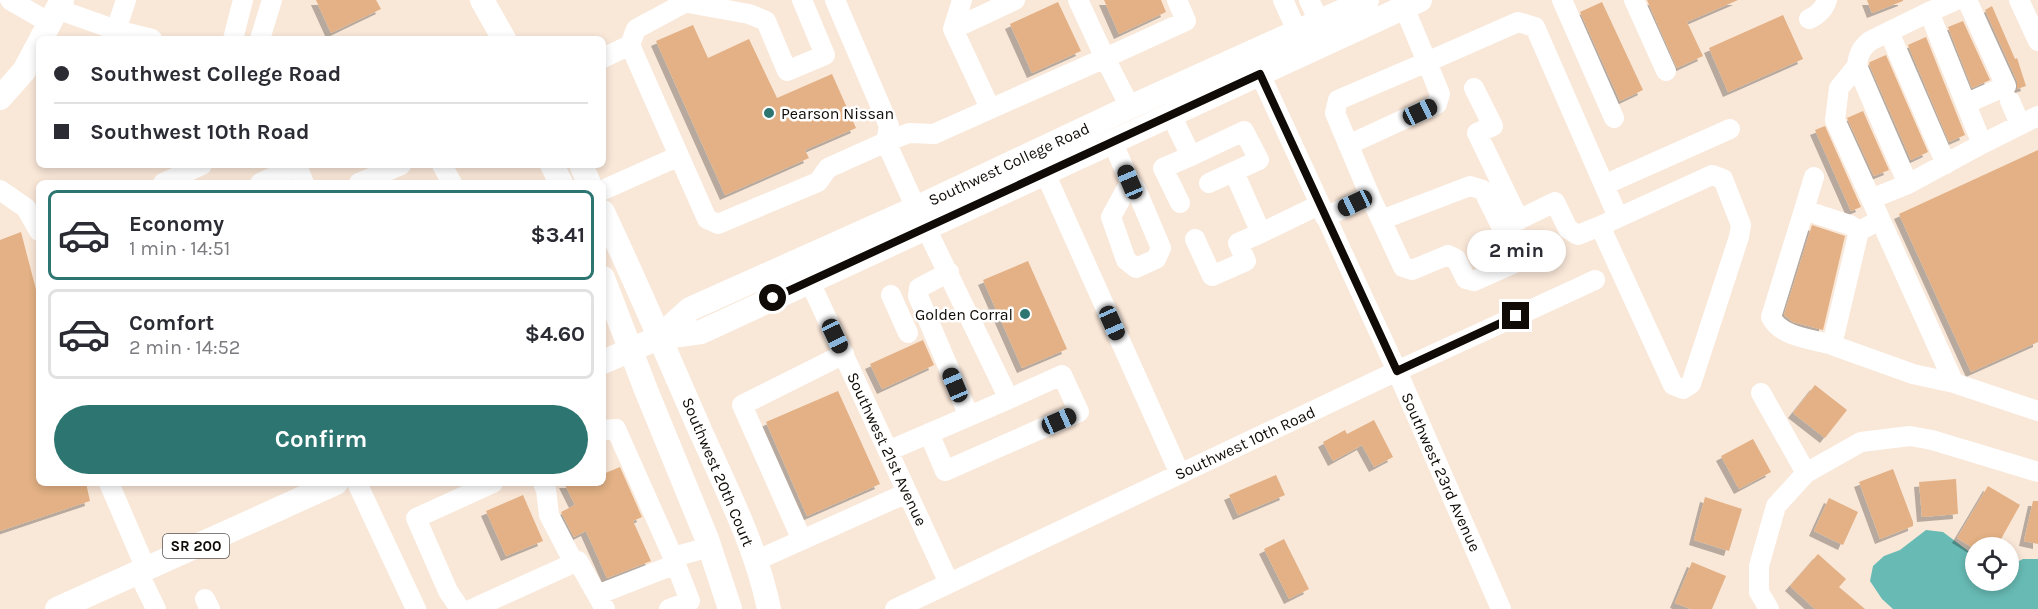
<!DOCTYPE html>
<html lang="en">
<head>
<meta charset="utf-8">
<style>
  :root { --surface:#fff; --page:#f2f2f3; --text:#2b2b33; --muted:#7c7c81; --line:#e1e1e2; --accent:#2c7570 }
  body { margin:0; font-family:Karla,sans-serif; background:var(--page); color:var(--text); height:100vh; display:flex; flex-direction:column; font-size:22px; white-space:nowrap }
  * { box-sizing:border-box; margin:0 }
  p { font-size:20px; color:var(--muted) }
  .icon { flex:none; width:33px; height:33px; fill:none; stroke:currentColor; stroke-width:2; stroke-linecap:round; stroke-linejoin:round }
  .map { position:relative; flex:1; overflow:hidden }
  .sheet { position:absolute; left:36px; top:180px; width:570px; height:306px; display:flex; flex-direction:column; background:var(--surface); border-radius:9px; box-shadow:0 3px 9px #0003 }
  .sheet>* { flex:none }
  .banner { position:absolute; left:36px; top:36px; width:570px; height:132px; border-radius:9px; box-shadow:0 3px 9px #0003; display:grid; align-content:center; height:132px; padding:0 18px; background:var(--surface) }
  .tools { position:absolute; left:1965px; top:537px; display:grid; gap:12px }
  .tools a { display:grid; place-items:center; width:54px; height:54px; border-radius:50%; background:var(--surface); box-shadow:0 3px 9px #0003; font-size:30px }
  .end { position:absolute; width:27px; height:27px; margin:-14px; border:8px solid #100b06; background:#fff; box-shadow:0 0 0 3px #fff }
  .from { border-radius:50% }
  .bubble { position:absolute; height:42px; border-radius:21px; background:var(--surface); box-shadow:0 3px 9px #0003; font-size:20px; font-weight:700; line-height:42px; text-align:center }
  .car { position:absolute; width:18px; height:36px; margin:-18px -9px; border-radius:8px; box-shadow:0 0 4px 2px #0007; background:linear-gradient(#222 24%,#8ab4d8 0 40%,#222 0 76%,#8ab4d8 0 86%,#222 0) }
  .banner b { display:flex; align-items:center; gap:21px; height:57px; font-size:22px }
  .banner b+b { border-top:2px solid var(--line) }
  .banner i { width:15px; height:15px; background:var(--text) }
  ul { padding:10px 0 0; list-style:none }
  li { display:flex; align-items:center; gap:18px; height:90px; margin:0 12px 9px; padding:0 6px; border:3px solid var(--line); border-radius:9px }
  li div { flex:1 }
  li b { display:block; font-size:22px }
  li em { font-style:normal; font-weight:700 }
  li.selected { border-color:var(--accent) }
  li>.icon { width:54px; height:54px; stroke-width:1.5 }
  .primary-button { display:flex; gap:12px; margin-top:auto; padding:12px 18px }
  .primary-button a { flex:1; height:69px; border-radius:36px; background:var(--accent); color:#fff; font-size:24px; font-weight:700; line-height:69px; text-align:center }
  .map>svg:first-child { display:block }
</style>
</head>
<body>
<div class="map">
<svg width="2038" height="609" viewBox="0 0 2038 609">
  <defs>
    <filter id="shadow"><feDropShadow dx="-5" dy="5" stdDeviation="0" flood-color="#0004"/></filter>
  </defs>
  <rect width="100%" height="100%" fill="#f9e7d8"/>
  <path fill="#68bbb5" d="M 1926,530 L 1943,532 L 1975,556 L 1976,580 L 2008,580 L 2009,566 L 2023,559 L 2038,559 L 2038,609 L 1893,609 L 1882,599 L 1870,581 L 1873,566 L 1884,556 L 1900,550 Z"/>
  <path fill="#e3b185" filter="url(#shadow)" d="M 316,0 L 376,0 L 381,9 L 331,33 Z
    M 1104,0 L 1161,0 L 1166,12 L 1119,34 Z
    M 1647,0 L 1738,0 L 1687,22 L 1703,56 L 1677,68 Z
    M 1867,0 L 1903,0 L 1903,1 L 1872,13 Z
    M 1058,2 L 1081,51 L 1032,73 L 1010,24 Z
    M 1602,2 L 1643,90 L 1620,101 L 1580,12 Z
    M 1992,6 L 2015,59 L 2017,58 L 2026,86 L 2017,89 L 2017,81 L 1985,10 Z
    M 1783,15 L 1803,59 L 1728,92 L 1709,48 Z
    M 1963,21 L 1990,80 L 1972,88 L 1948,27 Z
    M 693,25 L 708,58 L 749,39 L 777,98 L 832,74 L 856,128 L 805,150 L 809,158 L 725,195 L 656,41 Z
    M 1926,37 L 1965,135 L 1949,142 L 1908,45 Z
    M 1886,55 L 1928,152 L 1911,160 L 1869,64 L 1870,62 Z
    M 1863,111 L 1889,170 L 1874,176 L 1847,118 Z
    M 1825,126 L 1861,207 L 1851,211 L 1815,130 Z
    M 2038,150 L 2038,342 L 1971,372 L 1899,214 Z
    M 1812,225 L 1845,236 L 1823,330 L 1793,322 L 1784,315 Z
    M 21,232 L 39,301 L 39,483 L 86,483 L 90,501 L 0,531 L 0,240 Z
    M 1028,261 L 1067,349 L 1022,368 L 983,280 Z
    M 923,340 L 934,365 L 882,389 L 870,364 Z
    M 1815,385 L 1847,410 L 1825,438 L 1793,413 Z
    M 838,391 L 880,484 L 807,516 L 766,422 Z
    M 1374,420 L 1393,457 L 1374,467 L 1362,445 L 1333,461 L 1323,442 L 1345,430 L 1347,434 Z
    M 1753,439 L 1771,472 L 1739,489 L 1721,456 Z
    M 620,467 L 642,517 L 633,521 L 651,561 L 607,578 L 586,531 L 574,537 L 561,512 L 575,505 L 564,483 L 603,483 L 603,474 Z
    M 1893,469 L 1913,522 L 1913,526 L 1880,539 L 1859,482 Z
    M 1276,475 L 1285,495 L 1238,515 L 1229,495 Z
    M 1956,479 L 1958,514 L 1922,517 L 1919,482 Z
    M 1988,486 L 2020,505 L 1996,548 L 1973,548 L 1957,538 Z
    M 523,495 L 543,541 L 506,556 L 486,511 Z
    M 1705,497 L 1742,509 L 1729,551 L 1694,540 Z
    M 1829,498 L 1858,512 L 1843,545 L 1814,531 Z
    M 2033,501 L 2038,501 L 2038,544 L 2024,541 Z
    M 1284,539 L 1309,589 L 1289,599 L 1264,549 Z
    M 1818,554 L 1846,579 L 1839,587 L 1865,609 L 1815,609 L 1790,586 Z
    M 1692,562 L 1726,576 L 1712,609 L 1691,609 L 1675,603 Z"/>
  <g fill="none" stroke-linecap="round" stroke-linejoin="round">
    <path stroke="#fff" stroke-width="20" d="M 10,0 L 50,23
      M 835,0 L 889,126 L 886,142 L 916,208
      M 962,0 L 953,29 L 990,108
      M 1078,0 L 1105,58 L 1186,21 L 1177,0
      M 1283,0 L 1297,31
      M 1309,0 L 1319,21
      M 1562,0 L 1614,118
      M 1634,0 L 1666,71
      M 1956,0 L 1929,12 L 1982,144 L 2038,116
      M 2019,0 L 2038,41
      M 688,3 L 749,14 L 766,21 L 787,71 L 825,55 L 802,0
      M 57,9 L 116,30 L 152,39
      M 1929,12 L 1870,41 C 1861,48 1858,55 1857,66 L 1908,184 L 1982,144
      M 1809,19 C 1818,15 1824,9 1827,0
      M 953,29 L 1015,0
      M 116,30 L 126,0
      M 1889,32 L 1946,164
      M 233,39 L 243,0
      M 260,39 L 272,0
      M 630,45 L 707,219 L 718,224 L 818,182 L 828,168 L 886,142 L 909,133 L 934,134 L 1105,58 L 1130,107
      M 603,58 L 630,45 L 636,29 L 690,0
      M 1857,66 L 1839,88 L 1835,120 L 1871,199 L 1908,184
      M 1260,74 L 1397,371 L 1501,609
      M 1474,88 L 1493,126 L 1477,133 L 1519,220
      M 2010,101 L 2020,124
      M 1967,103 L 2006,86 L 1967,0
      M 1171,115 L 1191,156 L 1244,131 L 1259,160 L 1209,183
      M 1112,141 L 1130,182 L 1111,217 L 1126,260 L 1136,268 L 1156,259 L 1161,248 L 1136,189 L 1130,182
      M 1348,145 L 1437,104 L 1440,94 L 1427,62 L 1518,22 L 1535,27 L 1618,217
      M 442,165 L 452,183
      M 1045,173 L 1180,474
      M 163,183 L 202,165
      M 260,183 L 297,166 L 304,183
      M 359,183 L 401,165
      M 1604,185 L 1730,129
      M 0,190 L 26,208 L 39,231
      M 603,190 L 679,156
      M 1370,196 L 1403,267 L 1412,270 L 1448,255 L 1456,259 L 1466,279 L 1474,281 L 1519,261 L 1502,228 L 1555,202 L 1568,229 L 1578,235 L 1600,226 L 1673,385 L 1683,389 L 1691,384 L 1739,237 L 1741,225 L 1723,179 L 1712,175 L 1600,226
      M 1871,199 L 1954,383 L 1913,374 L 1832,345 L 1859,231 L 1880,220
      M 1180,203 L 1163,168 L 1191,156
      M 1804,210 L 1814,177
      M 1325,217 L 1370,196 L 1335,113 L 1338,100 L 1427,62 L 1404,7
      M 1381,220 L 1470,186 L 1483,190 L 1502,228
      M 1261,233 L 1319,205
      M 1195,239 L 1212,276 L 1246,261 L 1238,243 L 1261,233 L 1234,172
      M 949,272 L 919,288 L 918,296 L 969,416
      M 810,282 L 949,583
      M 891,295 L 908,333
      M 1832,345 C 1812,339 1780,337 1771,317 L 1804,210 L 1850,225 L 1859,231
      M 1954,383 L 2038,411
      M 1761,393 L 1806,473
      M 603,430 L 616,429 L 673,557
      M 929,433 L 945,471 L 1079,412 L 1062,375 L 1009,399
      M 888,451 L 1009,399 L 926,228
      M 109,483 L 146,569
      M 357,483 L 416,609
      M 543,483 L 546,490 L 549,515 L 574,563
      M 802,540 L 742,405 L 844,354
      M 755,561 L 907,493
      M 138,572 L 156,609
      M 597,595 L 676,564
      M 205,599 L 210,609
      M 460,609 L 448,591 L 416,518 L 493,483
      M 472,609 L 578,561 L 605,609
      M 669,609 L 690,601 L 673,557 L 710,547
      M 895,609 L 1397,371 L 1595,280
      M 1769,609 L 1759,592 L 1759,566 L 1776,506 L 1806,473 L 1861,442 L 1910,436 L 1932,440 L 2038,472"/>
    <path stroke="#fff" stroke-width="24" d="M 482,0 L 504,39
      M 41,39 L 62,0
      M 0,98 L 24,71 L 39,43
      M 552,165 L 561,183
      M 581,165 L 589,183
      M 603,212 C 637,284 668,357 700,430 C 726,488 756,546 769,609
      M 603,278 L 646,390 L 707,539 L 730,609
      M 658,338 L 690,309 L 916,208 L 1130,107 L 1367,0
      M 603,362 L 658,338 L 701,332 L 1420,0
      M 57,609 L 336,483"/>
  </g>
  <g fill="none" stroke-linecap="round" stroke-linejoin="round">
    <path stroke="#100b06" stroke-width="8" d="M 773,298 L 1260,74 L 1397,371 L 1516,316"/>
  </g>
  <g fill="#2c7570" stroke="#fff" stroke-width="2">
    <circle cx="769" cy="113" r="6"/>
    <circle cx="1025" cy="314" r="6"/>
  </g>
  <g text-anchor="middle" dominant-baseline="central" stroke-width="5" stroke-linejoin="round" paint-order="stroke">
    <rect fill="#fff" stroke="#585451" stroke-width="1.5" x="163" y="534" width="66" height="24" rx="4.5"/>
    <g font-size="15" font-weight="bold" fill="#100b06">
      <text x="196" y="546">SR 200</text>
    </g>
    <g font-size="16" fill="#100b06" stroke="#fff" text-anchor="start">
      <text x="781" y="113">Pearson Nissan</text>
      <text x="1013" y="314" text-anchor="end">Golden Corral</text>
    </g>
    <g font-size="16" fill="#100b06" stroke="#fff">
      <text transform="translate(1009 164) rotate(-25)">Southwest College Road</text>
      <text transform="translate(1245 443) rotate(-25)">Southwest 10th Road</text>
      <text transform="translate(887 449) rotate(65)">Southwest 21st Avenue</text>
      <text transform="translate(718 472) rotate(67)">Southwest 20th Court</text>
      <text transform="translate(1441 472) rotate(66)">Southwest 23rd Avenue</text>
    </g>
  </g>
</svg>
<div class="tools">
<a><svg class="icon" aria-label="locate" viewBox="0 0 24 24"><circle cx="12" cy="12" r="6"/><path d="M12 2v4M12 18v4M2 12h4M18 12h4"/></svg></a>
</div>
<i class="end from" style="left:773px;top:298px"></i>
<i class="end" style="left:1516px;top:316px"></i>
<div class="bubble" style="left:1467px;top:230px;width:99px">2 min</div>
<i class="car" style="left:1420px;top:112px;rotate:65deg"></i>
<i class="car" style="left:1130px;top:182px;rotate:337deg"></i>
<i class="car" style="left:1355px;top:203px;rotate:245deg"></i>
<i class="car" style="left:1112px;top:323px;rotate:156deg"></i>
<i class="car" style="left:835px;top:336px;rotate:155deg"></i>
<i class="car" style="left:955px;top:385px;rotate:337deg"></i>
<i class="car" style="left:1059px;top:421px;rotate:66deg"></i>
<div class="banner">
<b><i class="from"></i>Southwest College Road</b>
<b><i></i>Southwest 10th Road</b>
</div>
<section class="sheet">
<ul>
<li class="selected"><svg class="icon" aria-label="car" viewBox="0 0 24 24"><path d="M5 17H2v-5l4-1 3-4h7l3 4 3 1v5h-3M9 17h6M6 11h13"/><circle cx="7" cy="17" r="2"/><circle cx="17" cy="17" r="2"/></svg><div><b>Economy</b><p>1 min · 14:51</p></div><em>$3.41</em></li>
<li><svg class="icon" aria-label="car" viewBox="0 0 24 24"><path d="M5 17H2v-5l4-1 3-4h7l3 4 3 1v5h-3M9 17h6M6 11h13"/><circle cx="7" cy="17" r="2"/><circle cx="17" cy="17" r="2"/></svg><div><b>Comfort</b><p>2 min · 14:52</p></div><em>$4.60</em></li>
</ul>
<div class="primary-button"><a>Confirm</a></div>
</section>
</div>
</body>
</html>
